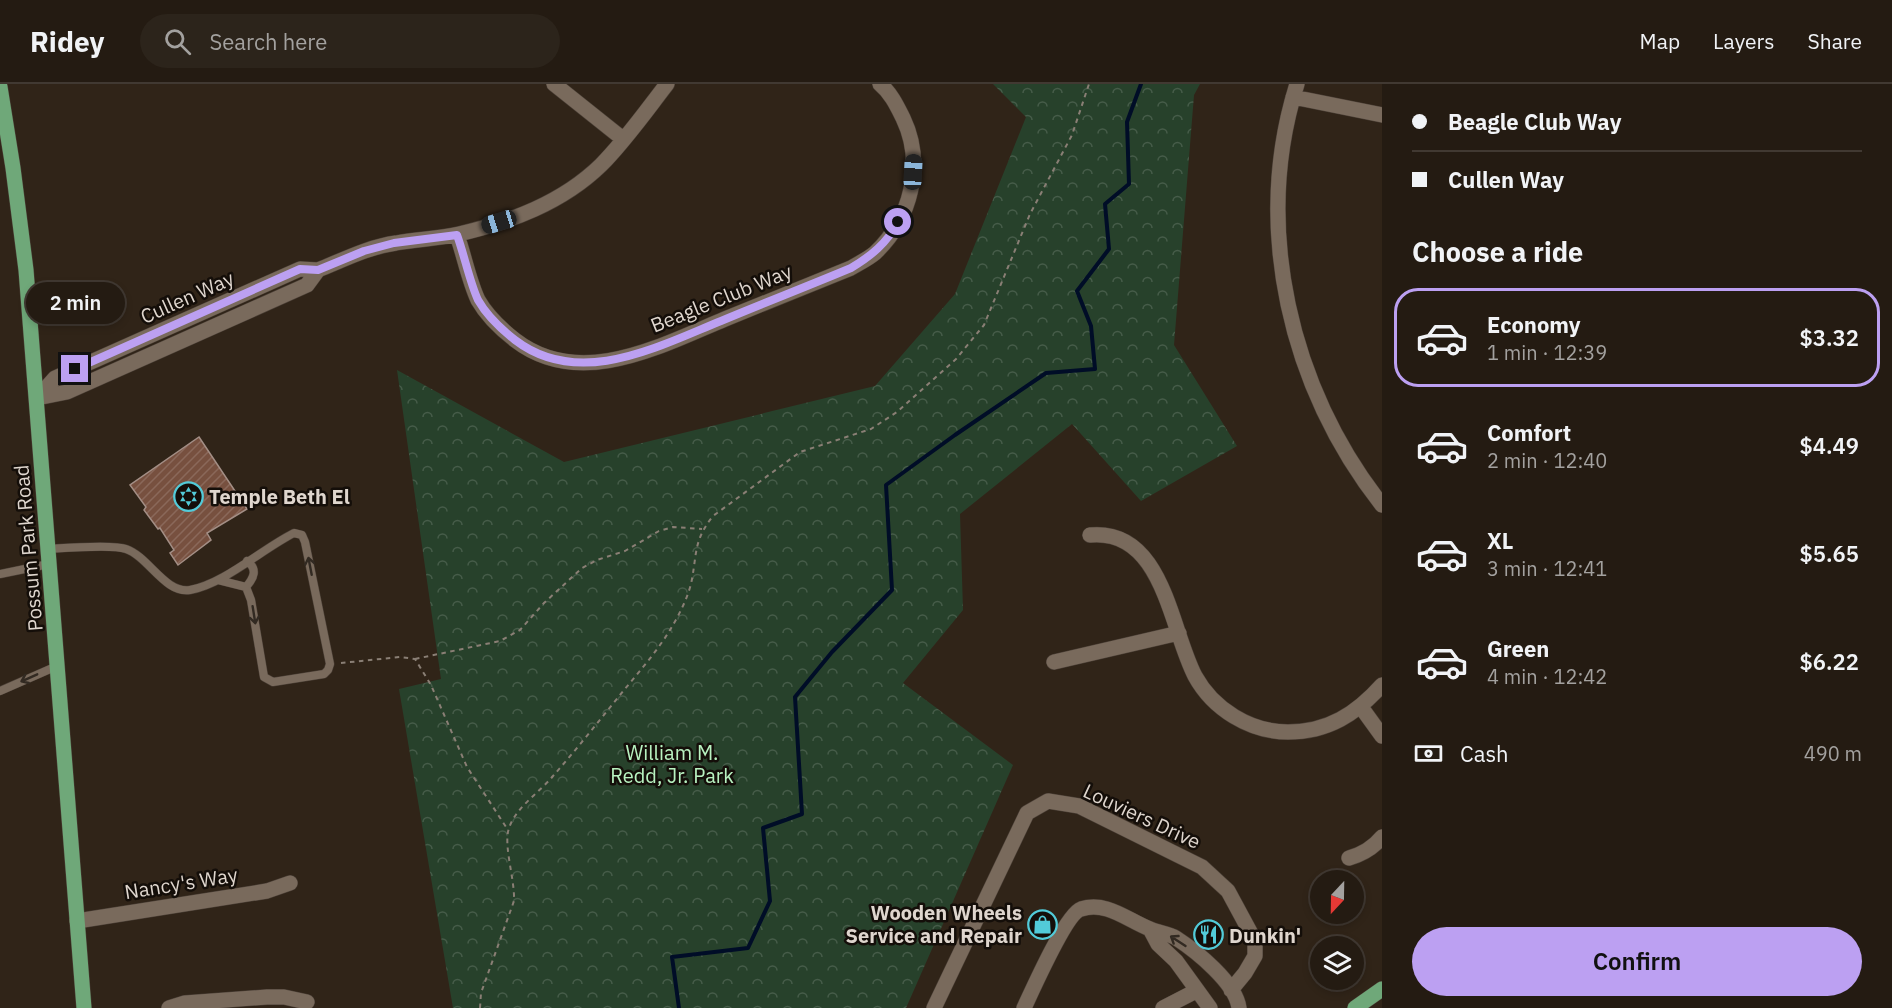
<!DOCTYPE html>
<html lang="en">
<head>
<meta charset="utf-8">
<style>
  :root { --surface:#241b12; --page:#2c241b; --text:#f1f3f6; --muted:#a3a19f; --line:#413932; --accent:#bca0f2 }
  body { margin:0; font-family:"IBM Plex Sans",sans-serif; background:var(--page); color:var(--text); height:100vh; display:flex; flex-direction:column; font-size:22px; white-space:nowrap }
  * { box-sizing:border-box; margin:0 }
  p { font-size:20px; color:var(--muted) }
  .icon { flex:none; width:33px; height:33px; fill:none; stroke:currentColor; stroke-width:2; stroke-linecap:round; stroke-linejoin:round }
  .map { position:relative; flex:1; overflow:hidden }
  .panel { display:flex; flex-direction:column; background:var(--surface); width:510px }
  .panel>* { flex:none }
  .hud { display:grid; align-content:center; height:132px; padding:0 30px; background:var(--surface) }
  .needle { width:39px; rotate:202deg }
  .fabs { position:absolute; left:1310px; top:786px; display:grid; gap:12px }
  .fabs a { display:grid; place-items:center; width:54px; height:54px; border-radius:50%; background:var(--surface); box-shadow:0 3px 9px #0003,0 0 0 2px var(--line); font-size:30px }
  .end { position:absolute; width:27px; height:27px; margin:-14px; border:8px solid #bca0f2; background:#111; box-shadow:0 0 0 3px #111 }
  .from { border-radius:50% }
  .bubble { position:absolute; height:42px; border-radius:21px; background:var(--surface); box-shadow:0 3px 9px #0003,0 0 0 2px var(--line); font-size:20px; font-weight:600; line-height:42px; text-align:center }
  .car { position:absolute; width:18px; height:36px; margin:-18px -9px; border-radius:8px; box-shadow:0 0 4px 2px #0007; background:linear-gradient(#222 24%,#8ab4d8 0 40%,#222 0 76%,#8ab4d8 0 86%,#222 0) }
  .hud b { display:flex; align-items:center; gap:21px; height:57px; font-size:22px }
  .hud b+b { border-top:2px solid var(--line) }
  .hud i { width:15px; height:15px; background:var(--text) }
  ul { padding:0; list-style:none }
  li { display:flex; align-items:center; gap:18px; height:99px; margin:0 12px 9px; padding:0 18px; border:3px solid transparent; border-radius:24px }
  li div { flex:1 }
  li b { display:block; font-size:22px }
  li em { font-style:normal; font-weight:600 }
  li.selected { border-color:var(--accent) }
  li>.icon { width:54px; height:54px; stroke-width:1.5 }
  h2 { padding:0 30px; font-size:27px; line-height:72px }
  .pay { display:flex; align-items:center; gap:15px; height:66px; padding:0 30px; font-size:22px }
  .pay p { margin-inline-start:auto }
  .cta { display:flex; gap:12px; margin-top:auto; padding:12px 30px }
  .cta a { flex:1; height:69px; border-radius:36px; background:var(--accent); color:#111; font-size:24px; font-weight:600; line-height:69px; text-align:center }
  header { display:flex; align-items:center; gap:36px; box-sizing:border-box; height:84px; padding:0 30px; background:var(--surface); border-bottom:2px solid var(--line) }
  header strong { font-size:28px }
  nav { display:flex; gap:33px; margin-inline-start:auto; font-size:21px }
  .search { width:420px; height:54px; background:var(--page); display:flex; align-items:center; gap:15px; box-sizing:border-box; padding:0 21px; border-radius:33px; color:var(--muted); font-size:22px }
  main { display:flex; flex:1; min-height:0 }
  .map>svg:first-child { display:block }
</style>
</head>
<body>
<header>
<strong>Ridey</strong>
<div class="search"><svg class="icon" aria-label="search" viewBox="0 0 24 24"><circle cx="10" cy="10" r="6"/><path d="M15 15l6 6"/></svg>Search here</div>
<nav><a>Map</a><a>Layers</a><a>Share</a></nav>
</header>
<main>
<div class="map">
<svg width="1382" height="924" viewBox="0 0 1382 924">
  <defs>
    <pattern id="park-crowns" width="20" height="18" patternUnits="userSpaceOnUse" patternTransform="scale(1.5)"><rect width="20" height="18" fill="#27412b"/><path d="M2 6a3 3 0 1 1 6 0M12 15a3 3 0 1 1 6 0" fill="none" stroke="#465c49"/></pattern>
    <pattern id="building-hatch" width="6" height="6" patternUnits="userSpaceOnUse" patternTransform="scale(1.5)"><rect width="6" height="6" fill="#77503f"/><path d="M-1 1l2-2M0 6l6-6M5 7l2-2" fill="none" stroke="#8a685a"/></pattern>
  </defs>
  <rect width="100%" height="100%" fill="#302418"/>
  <path fill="url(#park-crowns)" d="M 993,0 L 1200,0 L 1194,11 L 1174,261 L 1237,362 L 1141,417 L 1072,340 L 960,430 L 963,526 L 903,599 L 1013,681 L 906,924 L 453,924 L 399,605 L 441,595 L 397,286 L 564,378 L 875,302 L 955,210 L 1026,33 Z"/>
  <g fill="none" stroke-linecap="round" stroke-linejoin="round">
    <path stroke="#000d27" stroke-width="4" d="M 679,924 L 672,873 L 748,864 L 770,817 L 763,744 L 802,730 L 795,613 L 832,568 L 892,506 L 886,401 L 955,351 L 1046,289 L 1095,285 L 1091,242 L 1077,207 L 1109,165 L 1105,120 L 1129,100 L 1127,38 L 1141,0"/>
  </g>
  <path fill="url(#building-hatch)" stroke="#a38e85" stroke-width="1.5" d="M 199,353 L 247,425 L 207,449 L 211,456 L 178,481 L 170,469 L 174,466 L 160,444 L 158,445 L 144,426 L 146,423 L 130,401 Z"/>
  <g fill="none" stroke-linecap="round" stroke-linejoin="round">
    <defs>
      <path id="service" d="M 49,465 C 65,464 113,460 126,465 C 149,473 165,510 190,506 C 224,500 262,465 294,449 L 302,451 L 305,458 L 330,580 L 328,586 L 324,590 L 273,598 L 264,593 L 251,516 L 246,503 L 218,496
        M 0,490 L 49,480
        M 246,503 C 254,494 258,485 247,477
        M 0,607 L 57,582"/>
      <path id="minor" d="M 554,0 L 623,55
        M 1297,0 C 1252,143 1290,305 1382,421
        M 1293,13 L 1382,31
        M 457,151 C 464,171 469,197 478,216 C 487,232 501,245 515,256 C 580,306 660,262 725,235 C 767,218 809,201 851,184 C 859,179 868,175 875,169 C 911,135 925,80 903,34 C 897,22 891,9 880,0
        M 300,185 L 318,186 L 307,201 L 67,308 L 37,314 L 55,294 Z
        M 318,186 C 343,176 368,163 396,159 C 416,155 438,155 459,150 C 510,138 562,119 601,81 C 625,57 646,27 667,0
        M 1090,451 C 1163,444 1170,544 1195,592 C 1213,625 1250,648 1288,648 C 1328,648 1356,630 1382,601
        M 1054,578 L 1179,549
        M 1361,623 L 1382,652
        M 1349,774 C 1363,770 1373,764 1382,753
        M 77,837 L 267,807 L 290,799
        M 1150,845 L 1158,860 L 1176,877 L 1210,924
        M 169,924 L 185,919 L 267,913 L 284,913 L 307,918
        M 934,924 L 1027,729 L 1048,717 L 1079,722 L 1202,783 L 1228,807 L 1255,857 L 1255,872 L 1245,889 L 1231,906
        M 1024,924 C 1032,907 1066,830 1081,825 C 1107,817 1127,836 1150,845 C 1158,849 1168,849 1176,854 C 1196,867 1236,899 1239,924
        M 1163,924 L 1196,907"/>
      <path id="primary" d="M 0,3 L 13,84 L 26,186 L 84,924
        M 1355,924 L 1382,905"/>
    </defs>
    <use href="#service" stroke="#4c4138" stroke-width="9"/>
    <use href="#minor" stroke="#4c4138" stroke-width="16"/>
    <use href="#primary" stroke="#4c4138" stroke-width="16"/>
    <path stroke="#8a7f75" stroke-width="2" stroke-dasharray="4.5 4.5" stroke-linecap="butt" d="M 415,575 L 500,557 L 520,546 L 544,519 L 582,484 L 597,476 L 625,467 L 659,447 L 673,443 L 702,445
      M 341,579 L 400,573 L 415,575 L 431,601 L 467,683 L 508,746
      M 480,924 L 481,909 L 514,817 C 515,795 503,761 509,744 C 516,723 539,709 553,692 C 576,666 598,638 620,611 C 637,590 656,569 670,546 C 679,531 689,512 692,495 C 697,468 694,456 713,432 L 800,368 L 871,345 L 897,328 L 956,275 L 984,241 L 1030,130 L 1072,51 L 1089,0"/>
    <use href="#service" stroke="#796a5c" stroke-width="8"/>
    <use href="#minor" stroke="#796a5c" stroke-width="15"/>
    <use href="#primary" stroke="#6fa879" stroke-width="15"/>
  </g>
  <defs><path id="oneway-shaft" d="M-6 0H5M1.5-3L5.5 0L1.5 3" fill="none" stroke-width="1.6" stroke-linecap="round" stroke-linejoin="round" transform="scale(1.5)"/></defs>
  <g stroke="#322a22">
    <use href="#oneway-shaft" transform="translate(310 482) rotate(-101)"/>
    <use href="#oneway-shaft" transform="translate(254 531) rotate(81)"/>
    <use href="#oneway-shaft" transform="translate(29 594) rotate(156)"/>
    <use href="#oneway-shaft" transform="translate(1178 857) rotate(-147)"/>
  </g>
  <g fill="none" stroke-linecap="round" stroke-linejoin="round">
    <path stroke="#bca0f2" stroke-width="8" d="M 75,285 L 300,185 L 318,186 L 364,167 L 394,159 L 457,151 C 464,170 470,199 478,216 C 487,232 501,245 515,256 C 579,305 657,263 721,237 C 764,219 808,202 851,184 C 871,172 887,159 898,138"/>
  </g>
  <defs>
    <symbol id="synagogue-ring" viewBox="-11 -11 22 22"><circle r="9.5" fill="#140e09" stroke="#52cbd9" stroke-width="1.5"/><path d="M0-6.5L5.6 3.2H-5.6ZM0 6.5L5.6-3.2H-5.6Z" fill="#52cbd9"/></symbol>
    <symbol id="shop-ring" viewBox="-11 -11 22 22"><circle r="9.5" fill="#140e09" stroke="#52cbd9" stroke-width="1.5"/><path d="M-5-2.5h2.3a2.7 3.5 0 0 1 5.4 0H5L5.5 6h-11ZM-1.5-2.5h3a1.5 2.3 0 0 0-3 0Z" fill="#52cbd9"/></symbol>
    <symbol id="restaurant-ring" viewBox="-11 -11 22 22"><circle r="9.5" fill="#140e09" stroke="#52cbd9" stroke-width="1.5"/><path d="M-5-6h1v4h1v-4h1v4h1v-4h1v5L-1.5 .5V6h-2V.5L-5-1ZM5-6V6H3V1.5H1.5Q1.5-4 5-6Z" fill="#52cbd9"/></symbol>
  </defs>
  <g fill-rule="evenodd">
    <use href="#synagogue-ring" x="172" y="396" width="33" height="33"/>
    <use href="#shop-ring" x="1026" y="824" width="33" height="33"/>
    <use href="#restaurant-ring" x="1192" y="834" width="33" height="33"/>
  </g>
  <g text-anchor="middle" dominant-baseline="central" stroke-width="5" stroke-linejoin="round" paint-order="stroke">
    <g font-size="20" fill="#dfd6ce" stroke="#140e09">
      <text transform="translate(187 213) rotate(-24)">Cullen Way</text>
      <text transform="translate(721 214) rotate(-22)">Beagle Club Way</text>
      <text transform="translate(28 464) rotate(-95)">Possum Park Road</text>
      <text transform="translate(1142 732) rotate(25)">Louviers Drive</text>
      <text transform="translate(181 799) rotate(-9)">Nancy's Way</text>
    </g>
    <g font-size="20" font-weight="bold" fill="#dfd6ce" stroke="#140e09" text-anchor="start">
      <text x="209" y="412">Temple Beth El</text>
      <text x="1022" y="828" text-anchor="end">Wooden Wheels<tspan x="1022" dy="23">Service and Repair</tspan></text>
      <text x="1229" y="851">Dunkin'</text>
    </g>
    <g font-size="20" fill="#b8f2c0" stroke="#140e09">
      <text x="672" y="668">William M.<tspan x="672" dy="23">Redd, Jr. Park</tspan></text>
    </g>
  </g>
</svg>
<div class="fabs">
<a><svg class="needle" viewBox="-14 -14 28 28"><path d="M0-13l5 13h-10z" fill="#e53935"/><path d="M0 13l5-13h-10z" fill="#a3a19f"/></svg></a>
<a><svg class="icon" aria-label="layers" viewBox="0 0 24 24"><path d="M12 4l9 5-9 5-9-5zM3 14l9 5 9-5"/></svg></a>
</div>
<i class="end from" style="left:898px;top:138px"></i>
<i class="end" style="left:75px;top:285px"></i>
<div class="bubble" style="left:26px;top:198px;width:99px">2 min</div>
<i class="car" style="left:913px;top:88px;rotate:3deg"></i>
<i class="car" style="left:499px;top:138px;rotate:253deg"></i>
</div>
<section class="panel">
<div class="hud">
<b><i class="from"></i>Beagle Club Way</b>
<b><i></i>Cullen Way</b>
</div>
<h2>Choose a ride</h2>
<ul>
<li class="selected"><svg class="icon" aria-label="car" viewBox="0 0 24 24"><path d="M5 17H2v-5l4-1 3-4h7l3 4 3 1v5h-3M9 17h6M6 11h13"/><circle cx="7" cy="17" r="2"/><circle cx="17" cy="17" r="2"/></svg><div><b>Economy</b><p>1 min · 12:39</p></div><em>$3.32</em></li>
<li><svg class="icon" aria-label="car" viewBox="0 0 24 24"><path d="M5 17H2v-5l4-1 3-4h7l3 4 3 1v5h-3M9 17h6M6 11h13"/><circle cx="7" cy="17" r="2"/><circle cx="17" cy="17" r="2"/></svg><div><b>Comfort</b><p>2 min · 12:40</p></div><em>$4.49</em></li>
<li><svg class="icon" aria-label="car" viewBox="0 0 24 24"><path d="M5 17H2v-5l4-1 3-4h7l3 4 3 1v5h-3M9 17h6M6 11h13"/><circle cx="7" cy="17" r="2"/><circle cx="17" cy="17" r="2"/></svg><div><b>XL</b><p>3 min · 12:41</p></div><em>$5.65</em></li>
<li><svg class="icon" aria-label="car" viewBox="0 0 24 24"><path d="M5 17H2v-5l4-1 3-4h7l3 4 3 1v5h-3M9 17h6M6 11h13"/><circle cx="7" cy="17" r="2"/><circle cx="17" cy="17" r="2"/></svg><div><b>Green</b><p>4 min · 12:42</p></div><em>$6.22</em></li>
</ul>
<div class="pay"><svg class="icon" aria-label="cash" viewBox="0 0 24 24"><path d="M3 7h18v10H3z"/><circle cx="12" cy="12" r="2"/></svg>Cash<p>490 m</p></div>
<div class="cta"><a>Confirm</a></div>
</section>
</main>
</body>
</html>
